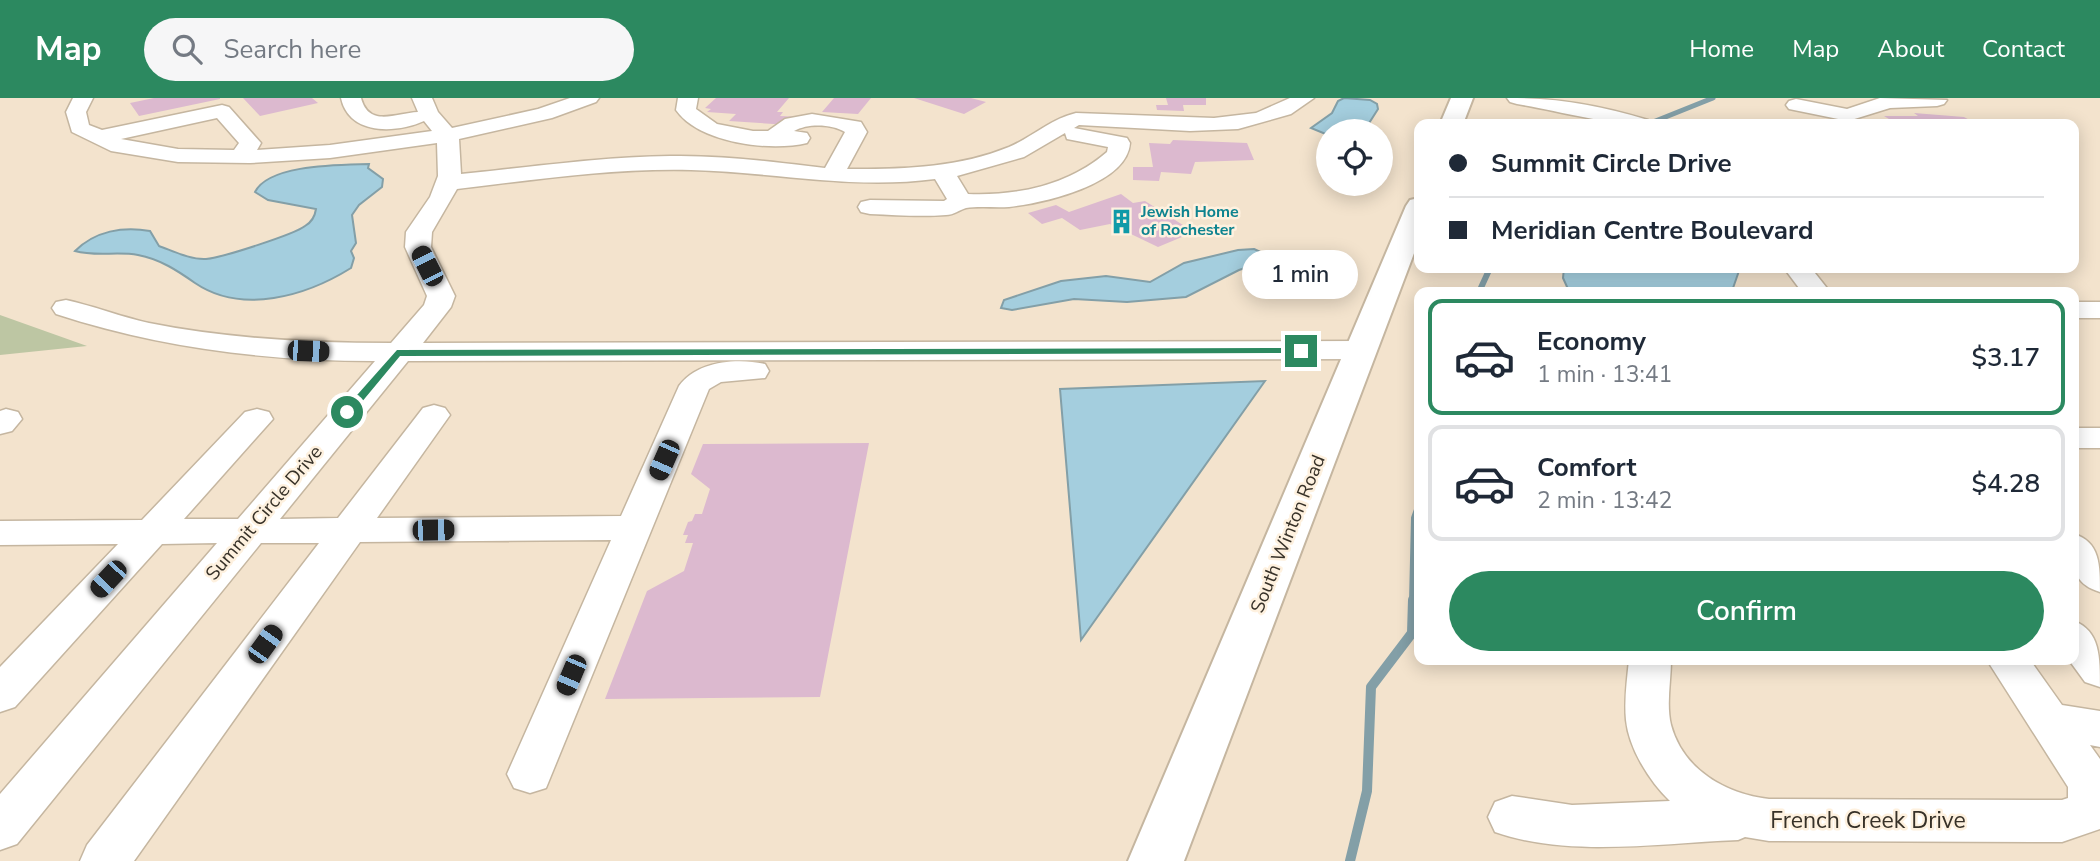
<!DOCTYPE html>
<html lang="en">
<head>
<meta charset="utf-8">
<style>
  :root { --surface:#fff; --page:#f6f6f7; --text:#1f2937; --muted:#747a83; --line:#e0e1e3; --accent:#2c8960 }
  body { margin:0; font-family:"Nunito Sans",sans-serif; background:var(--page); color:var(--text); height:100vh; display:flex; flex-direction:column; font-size:26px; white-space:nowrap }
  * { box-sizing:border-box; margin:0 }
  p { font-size:23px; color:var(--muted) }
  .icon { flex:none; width:38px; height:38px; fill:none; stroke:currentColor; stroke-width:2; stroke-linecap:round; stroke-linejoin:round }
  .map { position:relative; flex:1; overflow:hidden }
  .panel { position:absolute; left:1414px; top:189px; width:665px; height:378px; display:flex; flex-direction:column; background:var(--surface); border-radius:14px; box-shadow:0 4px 18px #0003 }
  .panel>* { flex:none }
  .top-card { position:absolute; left:1414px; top:21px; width:665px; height:154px; border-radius:14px; box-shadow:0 4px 18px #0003; display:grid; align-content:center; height:154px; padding:0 35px; background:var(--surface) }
  .controls { position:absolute; left:1316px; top:21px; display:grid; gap:14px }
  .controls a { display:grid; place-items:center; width:77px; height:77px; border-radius:50%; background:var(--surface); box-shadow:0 4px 18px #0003; font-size:35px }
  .end { position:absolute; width:32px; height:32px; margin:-16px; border:9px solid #2c8960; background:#fff; box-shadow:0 0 0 4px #fff }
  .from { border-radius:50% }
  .bubble { position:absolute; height:49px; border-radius:24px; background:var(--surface); box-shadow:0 4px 18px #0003; font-size:23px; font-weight:600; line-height:49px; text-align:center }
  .car { position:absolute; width:21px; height:42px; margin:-21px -10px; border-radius:9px; box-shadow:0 0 5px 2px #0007; background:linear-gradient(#222 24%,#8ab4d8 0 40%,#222 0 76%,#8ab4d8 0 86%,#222 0) }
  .top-card b { display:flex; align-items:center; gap:24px; height:66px; font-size:26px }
  .top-card b+b { border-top:2px solid var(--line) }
  .top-card i { width:18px; height:18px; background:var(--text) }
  ul { padding:12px 0 0; list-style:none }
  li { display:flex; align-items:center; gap:21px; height:116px; margin:0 14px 10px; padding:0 21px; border:4px solid var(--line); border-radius:14px }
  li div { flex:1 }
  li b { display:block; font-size:26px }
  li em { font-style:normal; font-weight:600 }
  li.on { border-color:var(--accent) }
  li>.icon { width:63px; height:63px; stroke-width:1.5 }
  .primary-button { display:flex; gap:14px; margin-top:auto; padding:14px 35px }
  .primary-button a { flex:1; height:80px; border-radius:42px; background:var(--accent); color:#fff; font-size:28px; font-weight:600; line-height:80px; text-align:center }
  header { display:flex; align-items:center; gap:42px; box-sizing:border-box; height:98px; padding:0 35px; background:var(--accent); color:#fff }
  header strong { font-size:33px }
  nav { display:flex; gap:38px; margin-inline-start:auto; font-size:24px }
  .search { width:490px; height:63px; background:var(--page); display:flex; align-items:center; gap:18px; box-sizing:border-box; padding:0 24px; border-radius:38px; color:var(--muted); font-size:26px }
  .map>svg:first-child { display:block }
</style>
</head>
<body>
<header>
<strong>Map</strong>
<div class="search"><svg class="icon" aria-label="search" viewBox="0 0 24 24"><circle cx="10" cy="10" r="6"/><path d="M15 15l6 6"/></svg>Search here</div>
<nav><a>Home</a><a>Map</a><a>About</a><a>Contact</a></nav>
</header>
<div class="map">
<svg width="2100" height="763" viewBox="0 0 2100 763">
  <rect width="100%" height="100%" fill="#f3e3cd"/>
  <path fill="#bdc6a3" d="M 0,217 L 87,248 L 0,257 Z"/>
  <path fill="#a4cede" stroke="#839fa7" stroke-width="2" d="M 1344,0 L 1370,2 L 1377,6 L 1378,11 L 1364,33 L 1328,33 L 1328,37 L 1311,30 L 1332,15 L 1338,3 Z
    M 369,66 L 368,70 L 383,81 L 382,89 L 359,107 L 352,117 L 356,145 L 351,153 L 354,160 L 351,170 C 306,198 242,217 195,185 C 178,173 160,161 138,157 C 117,153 96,159 75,153 C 95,133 123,128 150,133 L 159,148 C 173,153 191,162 206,161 C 221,160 295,136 305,128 C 312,124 315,118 316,111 L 268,102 L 255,94 C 269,66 340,67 369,66 Z
    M 1254,151 L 1263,155 L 1261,165 L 1239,172 L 1186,199 L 1127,204 L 1074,201 L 1012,212 L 1001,210 L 1004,202 L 1061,183 L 1106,178 L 1150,184 L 1184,165 L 1238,152 Z
    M 1564,170 L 1740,170 L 1733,190 L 1723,194 L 1573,194 L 1568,191 L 1563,180 Z
    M 1265,283 L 1081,542 L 1060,291 Z"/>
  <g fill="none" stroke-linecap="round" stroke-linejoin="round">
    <path stroke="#839fa7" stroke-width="5" d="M 1648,26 L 1713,0"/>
    <path stroke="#839fa7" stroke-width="6" d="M 1479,194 L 1490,170"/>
    <path stroke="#839fa7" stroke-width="8" d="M 1413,503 L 1415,420 L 1419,409"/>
    <path stroke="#839fa7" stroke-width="10" d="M 1350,763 L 1367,693 L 1371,589 L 1412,535 L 1413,502"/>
  </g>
  <path fill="#dcb9cf" d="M 154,0 L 220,0 L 220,1 L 139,18 L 130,5 Z
    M 243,0 L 312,0 L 318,5 L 260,18 Z
    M 716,0 L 789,0 L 777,14 L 783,14 L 780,18 L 801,19 L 805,28 L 729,23 L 736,16 L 707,14 L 711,11 L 705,10 Z
    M 834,0 L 871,0 L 858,16 L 822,14 Z
    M 914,0 L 971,0 L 986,4 L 964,16 Z
    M 1166,0 L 1206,0 L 1206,7 L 1183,7 L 1184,13 L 1157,12 L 1156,7 L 1168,7 Z
    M 1914,15 L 1964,19 L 1977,26 L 1897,26 L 1884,18 L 1918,18 Z
    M 1173,42 L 1247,45 L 1254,62 L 1195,64 L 1191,76 L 1161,74 L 1159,83 L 1133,82 L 1133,69 L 1153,69 L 1149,45 L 1170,46 Z
    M 1121,96 L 1133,105 L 1145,103 L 1194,134 L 1158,149 L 1110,126 L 1080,132 L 1062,120 L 1042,126 L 1028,115 L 1056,107 L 1069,114 Z
    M 869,345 L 820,599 L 605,601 L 647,493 L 684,473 L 693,445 L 685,445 L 688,437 L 683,437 L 688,424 L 692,423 L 695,416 L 702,416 L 710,391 L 691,376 L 703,346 Z"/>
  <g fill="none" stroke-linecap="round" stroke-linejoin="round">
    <defs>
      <path id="minor" d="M 73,0 L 93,0 L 86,14 L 89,27 L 102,32 L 222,7 L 229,9 L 261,45 L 257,52 L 330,47 L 432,33 L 424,23 C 395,36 349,37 341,0 L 361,0 C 369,30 396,15 418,14 L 412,0 L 432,0 L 438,14 L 452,30 L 538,11 L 570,0 L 599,0 L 596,4 L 552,20 L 459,41 L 461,76 C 531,69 600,59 670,58 C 722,57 774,64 825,70 L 845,34 C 832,26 808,25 794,33 L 807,35 L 810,40 L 807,45 C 770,54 699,45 676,12 L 678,0 L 698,0 L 696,11 L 717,26 L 753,33 L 768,33 L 785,21 L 812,16 L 861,24 L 867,34 L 847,71 L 856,71 C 908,71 960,69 1009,49 C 1032,39 1051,21 1076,15 L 1214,20 L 1256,15 L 1290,0 L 1314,0 L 1291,16 L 1238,31 L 1190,33 L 1079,27 L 1074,30 L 1127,40 L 1130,45 C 1127,87 1043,105 1009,109 C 995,110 979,108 966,110 C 959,112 954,117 946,117 C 921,119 895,117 870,116 L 861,114 L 858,109 L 861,104 L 870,102 L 944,103 L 947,101 L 935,81 C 853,92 773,74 691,72 C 613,70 534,82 457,91 L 432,134 L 431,149 L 455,198 L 451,209 L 423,245 L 1362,243 L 1373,246 L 1377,252 L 1373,258 L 1362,261 L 408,263 L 280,421 L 338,420 L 423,310 L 434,307 L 445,310 L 450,317 L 377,420 L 621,418 L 679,288 C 697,263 737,260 765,266 L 769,273 L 765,280 L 721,284 L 709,291 L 546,690 L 530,695 L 514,690 L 507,676 L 611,442 L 360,444 L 134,763 L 80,763 L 87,747 L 319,445 L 261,445 L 17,746 L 0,752 L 0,696 L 217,445 L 162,446 L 15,609 L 0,614 L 0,569 L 118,446 L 0,447 L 0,423 L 142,422 L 245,314 L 257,311 L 269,314 L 273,321 L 184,421 L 238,421 L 375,263 C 266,263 160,250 56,216 L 52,210 L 56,204 L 66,202 C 94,208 121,219 149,225 C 229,241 310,245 391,245 L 424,207 L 427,198 L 405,149 L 406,134 L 430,99 L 438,78 L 437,45 L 330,60 L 250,65 L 178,64 L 111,53 L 72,34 L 66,14 ZM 217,20 L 239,45 L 234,52 L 178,51 L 121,41 ZM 1065,35 L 1067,41 L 1108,49 L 1107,54 C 1069,87 1018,98 968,96 L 957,78 L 1024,59 Z
        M 1507,0 C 1558,0 1599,7 1648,22 L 1651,26 C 1611,28 1559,13 1517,6 L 1510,4 Z
        M 1880,0 L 1947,2 L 1944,6 L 1937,8 L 1890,10 L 1848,23 L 1789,11 L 1786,7 L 1789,3 L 1796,1 L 1847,11 Z
        M 1784,170 L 1811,170 L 1830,194 L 1802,194 Z
        M 2074,204 L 2100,204 L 2100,220 L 2074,220 Z
        M 6,311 L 18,314 L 22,321 L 12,333 L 0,336 L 0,313 Z
        M 2074,330 L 2100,330 L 2100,350 L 2074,350 Z
        M 2074,436 C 2100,444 2100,467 2100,494 C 2069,485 2073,463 2074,436 Z
        M 2074,523 C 2100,533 2100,559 2100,589 L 2085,584 L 2069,562 L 2074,562 Z
        M 1629,562 L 1671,562 C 1671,583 1666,606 1671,627 C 1683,672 1726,696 1769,701 L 2062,702 L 2068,700 L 2068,689 L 1987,562 L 2030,562 L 2062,607 L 2100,613 L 2100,649 L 2090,647 L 2100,661 L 2100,731 L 2062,744 L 1769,743 L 1745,739 L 1738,742 C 1660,745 1569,760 1495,734 L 1488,719 L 1495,704 L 1512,698 L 1572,707 L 1670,703 C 1650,684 1629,651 1626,622 C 1624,602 1627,582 1629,562 Z"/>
      <path id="major" d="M 1451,0 L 1473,0 L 1463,26 L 1440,26 Z
        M 1419,100 L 1419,142 L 1184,763 L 1128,763 L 1406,108 L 1410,102 Z"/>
    </defs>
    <use href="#minor" stroke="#c5b6a0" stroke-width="3"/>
    <use href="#major" stroke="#c5b6a0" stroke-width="4"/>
    <use href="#minor" fill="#fff" fill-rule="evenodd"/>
    <use href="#major" fill="#fff" fill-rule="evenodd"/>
  </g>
  <path fill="#2c8960" d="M 1301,250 L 1306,253 L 1304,255 L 400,258 L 351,317 L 342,314 L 397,252 Z"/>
  <defs>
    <symbol id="building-bare" viewBox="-9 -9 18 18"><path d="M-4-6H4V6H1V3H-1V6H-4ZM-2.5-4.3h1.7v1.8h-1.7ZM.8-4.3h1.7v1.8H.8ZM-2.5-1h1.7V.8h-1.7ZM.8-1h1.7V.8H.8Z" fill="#0f9aa8" stroke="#fef1df" stroke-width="2.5" paint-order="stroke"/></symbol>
  </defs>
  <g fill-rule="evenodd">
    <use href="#building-bare" x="1104" y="106" width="35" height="35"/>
  </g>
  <g text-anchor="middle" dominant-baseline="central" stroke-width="5" stroke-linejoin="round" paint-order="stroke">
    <g font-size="16" font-weight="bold" fill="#0d838f" stroke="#fef1df" text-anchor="start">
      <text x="1141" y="114">Jewish Home<tspan x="1141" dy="18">of Rochester</tspan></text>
    </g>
    <g font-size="19" fill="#373128" stroke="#fef1df">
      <text transform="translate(264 415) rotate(-50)">Summit Circle Drive</text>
      <text transform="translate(1288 436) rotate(-68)">South Winton Road</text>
    </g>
    <g font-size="23" fill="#373128" stroke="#fef1df">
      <text x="1868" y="722">French Creek Drive</text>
    </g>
  </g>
</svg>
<div class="controls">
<a><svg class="icon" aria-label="locate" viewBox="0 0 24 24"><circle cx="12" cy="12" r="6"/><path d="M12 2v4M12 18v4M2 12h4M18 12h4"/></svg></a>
</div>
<i class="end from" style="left:347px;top:314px"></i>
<i class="end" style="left:1301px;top:253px"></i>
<div class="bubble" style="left:1242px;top:152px;width:116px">1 min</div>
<i class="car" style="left:427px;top:168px;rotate:333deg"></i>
<i class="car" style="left:308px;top:253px;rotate:92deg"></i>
<i class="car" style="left:664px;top:362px;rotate:204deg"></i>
<i class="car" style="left:433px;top:432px;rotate:89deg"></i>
<i class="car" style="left:108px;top:481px;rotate:223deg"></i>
<i class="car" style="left:265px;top:546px;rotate:36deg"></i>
<i class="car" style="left:571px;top:577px;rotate:203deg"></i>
<div class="top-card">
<b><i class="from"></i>Summit Circle Drive</b>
<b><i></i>Meridian Centre Boulevard</b>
</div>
<section class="panel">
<ul>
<li class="on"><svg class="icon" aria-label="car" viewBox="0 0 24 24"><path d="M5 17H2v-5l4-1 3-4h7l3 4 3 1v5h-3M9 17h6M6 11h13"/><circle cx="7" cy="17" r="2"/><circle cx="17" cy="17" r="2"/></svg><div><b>Economy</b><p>1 min · 13:41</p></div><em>$3.17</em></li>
<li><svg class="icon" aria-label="car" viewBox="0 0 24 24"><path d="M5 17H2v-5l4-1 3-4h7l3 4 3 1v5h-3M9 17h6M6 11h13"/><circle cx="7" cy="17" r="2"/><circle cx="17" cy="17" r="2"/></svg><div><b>Comfort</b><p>2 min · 13:42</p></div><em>$4.28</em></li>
</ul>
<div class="primary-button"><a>Confirm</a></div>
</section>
</div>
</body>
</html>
